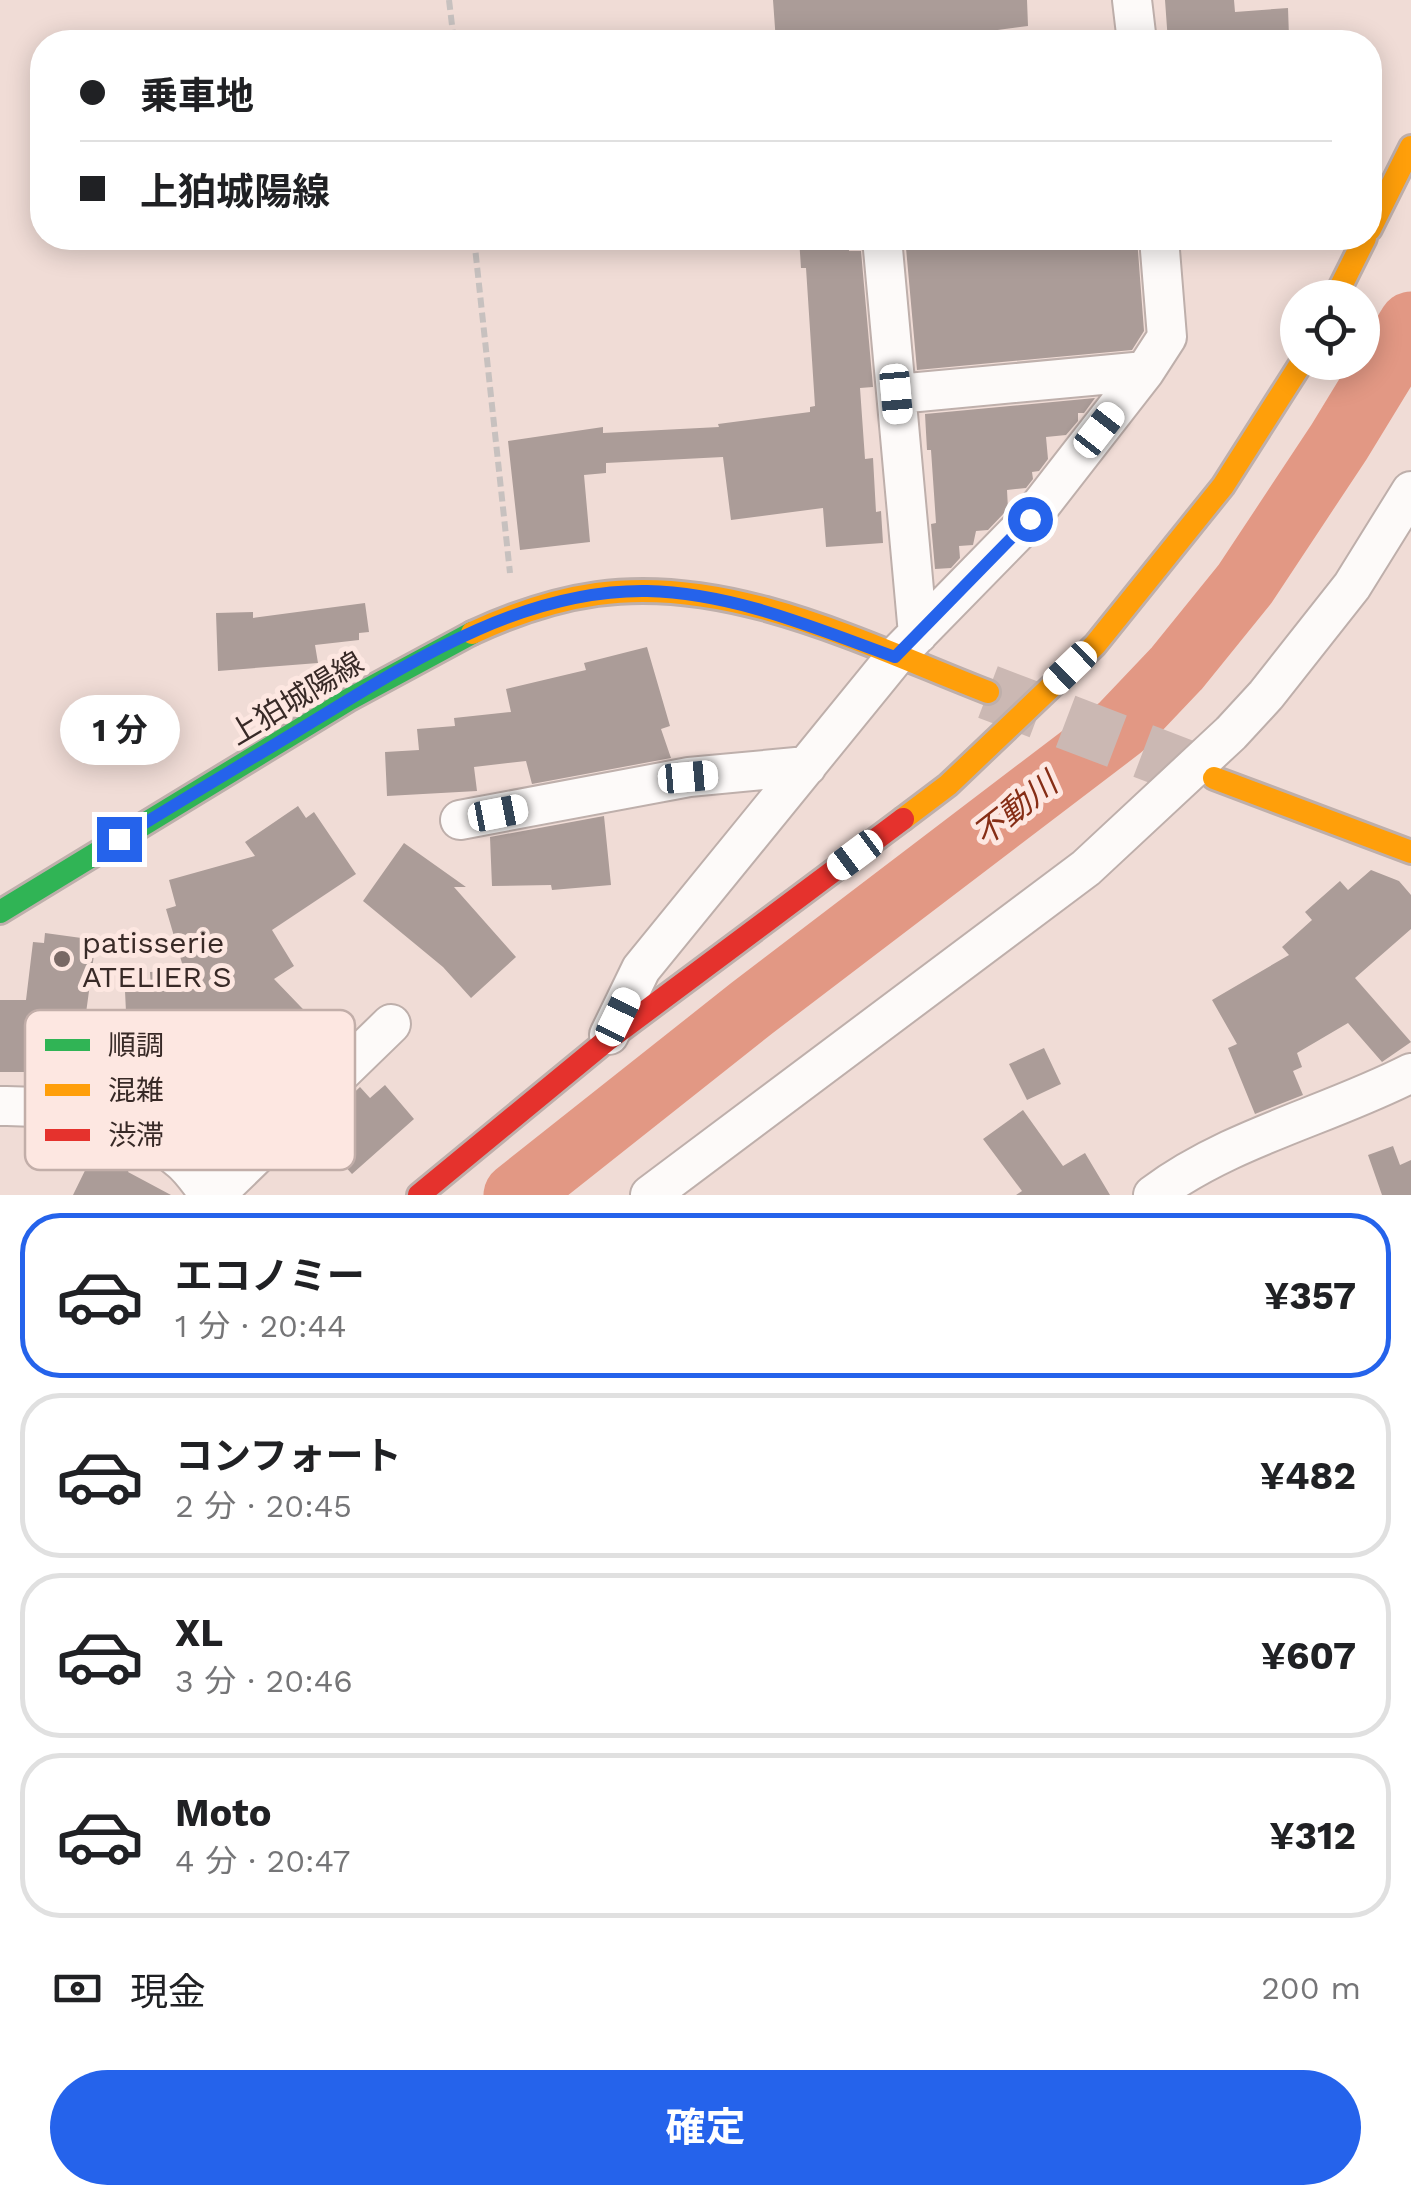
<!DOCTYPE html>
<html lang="ja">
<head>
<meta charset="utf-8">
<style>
  :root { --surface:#fff; --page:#f2f2f2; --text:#202124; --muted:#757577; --line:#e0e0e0; --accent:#2563eb }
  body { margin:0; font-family:"Work Sans","Noto Sans JP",sans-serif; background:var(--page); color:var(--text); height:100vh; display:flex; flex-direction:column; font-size:38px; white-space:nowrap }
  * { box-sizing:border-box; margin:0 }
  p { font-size:32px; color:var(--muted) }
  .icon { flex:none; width:55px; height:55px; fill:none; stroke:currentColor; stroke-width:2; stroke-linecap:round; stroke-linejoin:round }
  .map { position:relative; height:1195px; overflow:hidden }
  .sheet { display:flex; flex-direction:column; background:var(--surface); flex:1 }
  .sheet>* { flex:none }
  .guide { position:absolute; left:30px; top:30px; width:1352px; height:220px; border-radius:40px; box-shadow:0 5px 25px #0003; display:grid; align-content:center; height:220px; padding:0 50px; background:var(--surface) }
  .controls { position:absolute; left:1280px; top:280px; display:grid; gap:20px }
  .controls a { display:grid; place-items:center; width:100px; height:100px; border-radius:50%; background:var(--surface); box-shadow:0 5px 25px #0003; font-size:50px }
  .end { position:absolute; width:45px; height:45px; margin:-22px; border:12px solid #2563eb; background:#fff; box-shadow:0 0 0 5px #fff }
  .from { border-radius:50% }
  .bubble { position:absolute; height:70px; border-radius:35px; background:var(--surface); box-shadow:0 5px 25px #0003; font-size:32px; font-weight:700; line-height:70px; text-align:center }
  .car { position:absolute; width:30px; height:60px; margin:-30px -15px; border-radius:12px; box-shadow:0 0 8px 2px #0007; background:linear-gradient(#fff 24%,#345 0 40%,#fff 0 76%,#345 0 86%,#fff 0) }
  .guide b { display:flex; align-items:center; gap:35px; height:95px; font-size:38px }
  .guide b+b { border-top:2px solid var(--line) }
  .guide i { width:25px; height:25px; background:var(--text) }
  ul { padding:18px 0 0; list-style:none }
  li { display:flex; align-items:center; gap:30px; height:165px; margin:0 20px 15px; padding:0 30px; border:5px solid var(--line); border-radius:40px }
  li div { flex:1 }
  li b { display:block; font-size:38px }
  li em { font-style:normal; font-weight:700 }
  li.on { border-color:var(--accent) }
  li>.icon { width:90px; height:90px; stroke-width:1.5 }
  .pay { display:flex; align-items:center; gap:25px; height:110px; padding:0 50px; font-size:38px }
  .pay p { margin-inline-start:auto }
  .button { display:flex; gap:20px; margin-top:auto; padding:20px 50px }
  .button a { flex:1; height:115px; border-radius:60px; background:var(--accent); color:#fff; font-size:40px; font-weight:700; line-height:115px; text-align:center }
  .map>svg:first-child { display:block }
</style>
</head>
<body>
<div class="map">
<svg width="1411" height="1195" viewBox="0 0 1411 1195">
  <rect width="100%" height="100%" fill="#f0dcd6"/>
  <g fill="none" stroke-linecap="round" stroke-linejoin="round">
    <path stroke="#e29884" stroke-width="65" d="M 516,1195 L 752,1008 L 1121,727 L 1177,668 L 1245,584 L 1339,442 L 1411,324"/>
  </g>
  <path fill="#ab9c98" d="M 773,0 L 1027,0 L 1028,26 L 990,31 L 915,34 L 915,38 L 858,42 L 776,42 Z
    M 1165,0 L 1234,0 L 1235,12 L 1288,8 L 1289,37 L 1226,42 L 1168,42 Z
    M 799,238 L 848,238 L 849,251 L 861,251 L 873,387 L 860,388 L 865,459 L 873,458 L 876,512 L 881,511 L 883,543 L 826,547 L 823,508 L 731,520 L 723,457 L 606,463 L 606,473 L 584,475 L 590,542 L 520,550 L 508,441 L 603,427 L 603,433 L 719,427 L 718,424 L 810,412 L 810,407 L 815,406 L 806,268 L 801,268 Z
    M 1038,238 L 1137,238 L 1144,331 L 1132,350 L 917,370 L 906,248 L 999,245 L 999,241 Z
    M 1095,398 L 1084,413 L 1078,413 L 1078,421 L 1066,435 L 1046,437 L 1048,459 L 1039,471 L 1032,472 L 1033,479 L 1026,488 L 1007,490 L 1008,509 L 988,530 L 976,531 L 973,545 L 959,546 L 960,558 L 951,568 L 935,569 L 931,524 L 936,523 L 931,450 L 927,450 L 925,414 Z
    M 365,603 L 369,632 L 359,633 L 359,640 L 315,645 L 318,663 L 218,671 L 216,613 L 253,612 L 253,618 Z
    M 647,647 L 670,726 L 661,729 L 671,758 L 532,784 L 526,761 L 474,767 L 477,791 L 387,796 L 385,752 L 419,750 L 417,729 L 455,726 L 454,718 L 511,712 L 506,689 L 586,670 L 584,663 Z
    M 298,806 L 306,818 L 314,812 L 356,874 L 272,930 L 294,966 L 274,979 L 326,1033 L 315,1043 L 320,1048 L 313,1055 L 320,1062 L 282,1099 L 229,1049 L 198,1084 L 190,1078 L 165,1122 L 119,1101 L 121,1097 L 117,1095 L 129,1074 L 125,991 L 151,989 L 150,972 L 184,970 L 166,909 L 176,906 L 169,880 L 255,856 L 245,842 Z
    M 604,816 L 611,885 L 552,890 L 551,885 L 492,886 L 490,837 Z
    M 404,843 L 466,887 L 454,887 L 516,957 L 471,998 L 443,967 L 363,901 Z
    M 1371,870 L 1399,881 L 1411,895 L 1411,929 L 1355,978 L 1411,1042 L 1382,1062 L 1348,1023 L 1297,1053 L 1302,1067 L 1293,1071 L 1303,1095 L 1255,1114 L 1228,1048 L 1237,1044 L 1212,1000 L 1289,955 L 1282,947 L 1312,920 L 1305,912 L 1340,881 L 1348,890 Z
    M 45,933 L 96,940 L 86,1013 L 39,1012 L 39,1072 L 0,1072 L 0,1000 L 26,1000 L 33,942 L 44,943 Z
    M 1044,1048 L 1061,1084 L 1027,1100 L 1009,1064 Z
    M 385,1085 L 414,1119 L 352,1174 L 313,1131 L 360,1087 L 370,1098 Z
    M 1023,1110 L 1063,1166 L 1085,1153 L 1110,1195 L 1016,1195 L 1022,1191 L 983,1139 Z
    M 99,1142 L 136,1157 L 128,1172 L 171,1195 L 73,1195 Z
    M 1393,1146 L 1400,1165 L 1411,1160 L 1411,1195 L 1382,1195 L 1368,1155 Z"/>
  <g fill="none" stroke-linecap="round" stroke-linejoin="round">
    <path stroke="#cbb8b3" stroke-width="55" stroke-dasharray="55 28" stroke-linecap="butt" d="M 988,692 L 1214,778"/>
    <defs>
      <path id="street" d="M 1132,0 L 1137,42
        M 882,238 L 918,634
        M 897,394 L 1145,371
        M 460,820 L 689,777 L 807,766
        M 609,1035 L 641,969 L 895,657 L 1030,519 L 1145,371 L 1167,337 L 1159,238
        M 0,1106 C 61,1105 131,1118 179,1159 C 191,1168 200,1183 210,1195
        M 215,1195 L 391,1024
        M 650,1195 L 1086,868 L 1231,733 L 1266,695 L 1352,586 L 1411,491
        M 1153,1195 C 1229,1138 1327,1116 1411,1073"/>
      <path id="fast" d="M 0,912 L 348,700 L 472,633"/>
      <path id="slow" d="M 1370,229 L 1411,147
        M 1335,298 L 1365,238
        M 472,633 C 511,615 554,600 597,594 C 731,575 867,645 988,692
        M 1214,778 L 1411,852
        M 903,819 L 948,785 L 1095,645 L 1223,486 L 1302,362"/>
      <path id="jam" d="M 419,1195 L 606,1041 L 903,819"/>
    </defs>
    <use href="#street" stroke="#beafab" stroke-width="42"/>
    <use href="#fast" stroke="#beafab" stroke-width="28"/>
    <use href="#slow" stroke="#beafab" stroke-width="28"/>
    <use href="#jam" stroke="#beafab" stroke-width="28"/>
    <path stroke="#c7c1bf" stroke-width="6" stroke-dasharray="10 5" stroke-linecap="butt" d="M 449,0 L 454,42
      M 474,238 L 510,573"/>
    <use href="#street" stroke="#fdfaf9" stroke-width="38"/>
    <use href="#fast" stroke="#30b455" stroke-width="22"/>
    <use href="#slow" stroke="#ff9f0a" stroke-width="22"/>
    <use href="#jam" stroke="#e5322d" stroke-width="22"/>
  </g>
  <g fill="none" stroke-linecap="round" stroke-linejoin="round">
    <path stroke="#2563eb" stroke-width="12" d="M 119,839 C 177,803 236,768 294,733 C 401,668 517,589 647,591 C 734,593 815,628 895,657 L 1030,519"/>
  </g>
  <circle fill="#786864" stroke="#fde7e1" stroke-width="4" cx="62" cy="959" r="10"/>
  <g text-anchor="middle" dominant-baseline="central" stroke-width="10" stroke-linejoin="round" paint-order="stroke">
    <g font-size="30" fill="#382a27" stroke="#fde7e1">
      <text transform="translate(296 698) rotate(-31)">上狛城陽線</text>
    </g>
    <g font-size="30" fill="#382a27" stroke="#fde7e1" text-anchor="start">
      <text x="82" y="942">patisserie<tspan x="82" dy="34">ATELIER S</tspan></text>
    </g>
    <g font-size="32" font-style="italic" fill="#862e16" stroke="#fde7e1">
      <text transform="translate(1015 809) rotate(-38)">不動川</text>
    </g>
  </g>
  <rect x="25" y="1010" width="330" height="160" rx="15" fill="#fde7e1" stroke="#c2aea9" stroke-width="2.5"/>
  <rect x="45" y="1039" width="45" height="12" fill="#30b455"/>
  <rect x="45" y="1084" width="45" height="12" fill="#ff9f0a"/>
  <rect x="45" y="1129" width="45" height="12" fill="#e5322d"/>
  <g font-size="28" fill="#382a27">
    <text x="108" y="1055">順調</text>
    <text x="108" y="1100">混雑</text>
    <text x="108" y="1145">渋滞</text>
  </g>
</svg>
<div class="controls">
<a><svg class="icon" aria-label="locate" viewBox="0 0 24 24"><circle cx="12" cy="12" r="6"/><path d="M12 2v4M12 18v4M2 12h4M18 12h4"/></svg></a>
</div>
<i class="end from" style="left:1030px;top:519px"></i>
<i class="end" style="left:119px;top:839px"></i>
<div class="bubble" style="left:60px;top:695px;width:120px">1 分</div>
<i class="car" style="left:896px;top:394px;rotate:175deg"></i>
<i class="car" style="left:1099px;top:430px;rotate:38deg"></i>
<i class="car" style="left:1070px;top:668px;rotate:226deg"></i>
<i class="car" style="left:688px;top:777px;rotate:85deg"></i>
<i class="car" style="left:498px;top:813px;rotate:79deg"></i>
<i class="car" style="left:855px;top:855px;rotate:233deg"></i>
<i class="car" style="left:618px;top:1017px;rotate:26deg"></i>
<div class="guide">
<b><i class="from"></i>乗車地</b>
<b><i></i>上狛城陽線</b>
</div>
</div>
<section class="sheet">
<ul>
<li class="on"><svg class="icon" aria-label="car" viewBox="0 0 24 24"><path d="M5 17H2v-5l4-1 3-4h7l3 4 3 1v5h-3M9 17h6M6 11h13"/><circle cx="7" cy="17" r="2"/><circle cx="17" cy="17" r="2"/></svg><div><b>エコノミー</b><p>1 分 · 20:44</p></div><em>¥357</em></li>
<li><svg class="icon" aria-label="car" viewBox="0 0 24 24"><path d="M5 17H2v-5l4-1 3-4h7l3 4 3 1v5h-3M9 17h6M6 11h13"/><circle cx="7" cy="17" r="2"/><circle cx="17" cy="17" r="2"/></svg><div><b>コンフォート</b><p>2 分 · 20:45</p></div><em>¥482</em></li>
<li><svg class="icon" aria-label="car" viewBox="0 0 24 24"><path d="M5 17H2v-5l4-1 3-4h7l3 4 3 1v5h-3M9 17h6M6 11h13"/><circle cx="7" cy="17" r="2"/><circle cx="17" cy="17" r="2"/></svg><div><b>XL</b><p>3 分 · 20:46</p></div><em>¥607</em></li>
<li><svg class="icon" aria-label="car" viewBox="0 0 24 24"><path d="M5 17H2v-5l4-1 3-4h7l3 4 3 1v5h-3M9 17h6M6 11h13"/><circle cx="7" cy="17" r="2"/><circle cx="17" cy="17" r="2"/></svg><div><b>Moto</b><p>4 分 · 20:47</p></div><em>¥312</em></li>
</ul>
<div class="pay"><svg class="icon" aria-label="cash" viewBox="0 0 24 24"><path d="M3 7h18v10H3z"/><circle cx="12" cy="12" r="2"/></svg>現金<p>200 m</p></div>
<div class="button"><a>確定</a></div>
</section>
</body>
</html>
